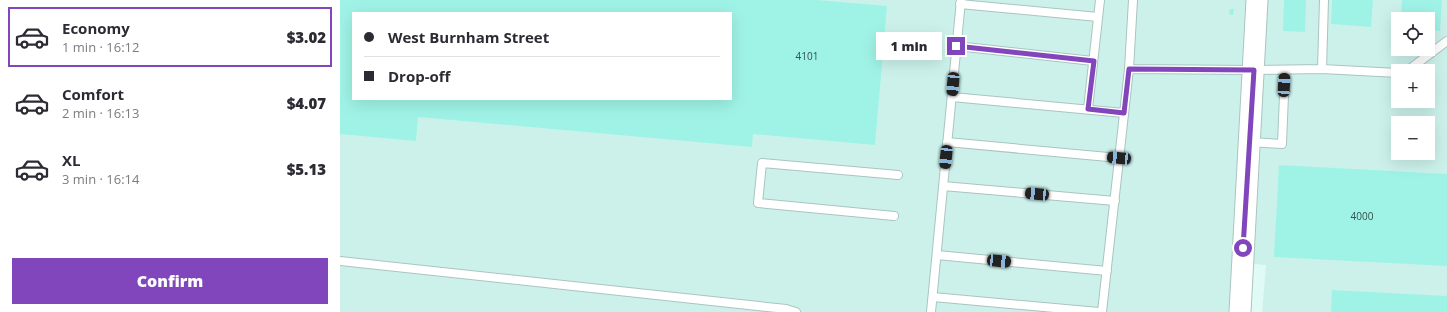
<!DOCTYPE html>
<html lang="en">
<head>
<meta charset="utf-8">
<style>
  :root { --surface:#fff; --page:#f2f2f3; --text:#2b2b33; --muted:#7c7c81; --line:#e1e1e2; --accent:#8146bc }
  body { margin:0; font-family:"Open Sans",sans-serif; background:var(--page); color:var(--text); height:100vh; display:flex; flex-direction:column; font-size:15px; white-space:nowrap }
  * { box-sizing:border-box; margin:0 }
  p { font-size:13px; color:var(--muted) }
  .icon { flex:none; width:22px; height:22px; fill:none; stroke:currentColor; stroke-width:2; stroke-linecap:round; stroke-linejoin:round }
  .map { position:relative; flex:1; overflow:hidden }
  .details { display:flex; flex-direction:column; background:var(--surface); width:340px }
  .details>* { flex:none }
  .hud { position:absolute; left:12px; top:12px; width:380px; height:88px; border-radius:0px; box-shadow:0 4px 16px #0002; display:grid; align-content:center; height:88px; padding:0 12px; background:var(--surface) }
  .tools { position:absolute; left:1051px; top:12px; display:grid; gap:8px }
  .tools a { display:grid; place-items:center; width:44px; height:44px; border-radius:0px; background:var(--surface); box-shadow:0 4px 16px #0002; font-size:20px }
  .end { position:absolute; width:18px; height:18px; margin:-9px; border:5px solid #8146bc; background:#fff; box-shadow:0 0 0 2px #fff }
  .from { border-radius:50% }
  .bubble { position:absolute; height:28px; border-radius:0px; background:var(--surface); box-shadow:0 4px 16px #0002; font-size:13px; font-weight:800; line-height:28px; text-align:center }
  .car { position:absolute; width:12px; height:24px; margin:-12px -6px; border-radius:5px; box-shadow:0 0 3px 1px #0007; background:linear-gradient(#222 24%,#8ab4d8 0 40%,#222 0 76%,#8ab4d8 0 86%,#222 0) }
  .hud b { display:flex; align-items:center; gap:14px; height:38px; font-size:15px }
  .hud b+b { border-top:1px solid var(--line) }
  .hud i { width:10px; height:10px; background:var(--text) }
  ul { padding:7px 0 0; list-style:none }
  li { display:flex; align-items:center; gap:12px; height:60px; margin:0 8px 6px; padding:0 4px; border:2px solid transparent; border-radius:0px }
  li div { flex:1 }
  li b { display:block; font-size:15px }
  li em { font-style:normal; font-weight:800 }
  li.current { border-color:var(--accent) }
  li>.icon { width:36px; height:36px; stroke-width:1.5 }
  .primary-button { display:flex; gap:8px; margin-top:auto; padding:8px 12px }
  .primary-button a { flex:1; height:46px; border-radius:0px; background:var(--accent); color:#fff; font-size:16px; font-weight:800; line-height:46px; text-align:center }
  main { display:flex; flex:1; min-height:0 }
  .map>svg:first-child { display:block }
</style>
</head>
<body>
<main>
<section class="details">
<ul>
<li class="current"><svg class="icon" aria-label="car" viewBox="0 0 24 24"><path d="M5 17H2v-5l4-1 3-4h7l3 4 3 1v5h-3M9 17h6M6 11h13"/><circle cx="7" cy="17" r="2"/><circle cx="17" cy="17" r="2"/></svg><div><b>Economy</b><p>1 min · 16:12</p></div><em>$3.02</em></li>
<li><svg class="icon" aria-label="car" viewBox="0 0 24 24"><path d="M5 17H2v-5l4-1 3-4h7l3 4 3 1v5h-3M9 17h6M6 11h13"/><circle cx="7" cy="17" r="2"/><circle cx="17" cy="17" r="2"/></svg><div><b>Comfort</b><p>2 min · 16:13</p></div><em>$4.07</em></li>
<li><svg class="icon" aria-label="car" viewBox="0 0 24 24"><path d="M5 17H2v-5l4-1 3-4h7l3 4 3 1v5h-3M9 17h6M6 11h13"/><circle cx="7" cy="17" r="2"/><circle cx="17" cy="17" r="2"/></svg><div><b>XL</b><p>3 min · 16:14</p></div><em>$5.13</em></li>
</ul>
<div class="primary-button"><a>Confirm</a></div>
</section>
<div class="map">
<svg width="1107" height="312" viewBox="0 0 1107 312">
  <rect width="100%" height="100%" fill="#e0fbf6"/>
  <path fill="#ccf1eb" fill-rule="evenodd" d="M 0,0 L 1107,0 L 1107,312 L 922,312 L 926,265 L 903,263 L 900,312 L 0,312 ZM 13,13 L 391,13 L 391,99 L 13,99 ZM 1058,19 L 1088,19 L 1088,49 L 1058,49 ZM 1058,71 L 1088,71 L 1088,101 L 1058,101 ZM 1058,123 L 1088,123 L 1088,153 L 1058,153 Z"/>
  <path fill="#9ff3e6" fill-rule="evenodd" d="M 0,0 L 477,0 L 547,6 L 535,145 L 413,134 L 412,147 L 78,117 L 76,141 L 0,134 ZM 13,13 L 391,13 L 391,99 L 13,99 Z
    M 944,0 L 966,0 L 965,32 L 943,31 Z
    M 992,0 L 1033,0 L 1031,27 L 991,24 Z
    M 1062,0 L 1102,0 L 1100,31 L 1088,30 L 1088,19 L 1061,19 Z
    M 890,9 L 894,9 L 893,15 L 889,14 Z
    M 939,165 L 1107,174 L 1107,266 L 934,257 Z
    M 992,290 L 1107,296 L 1107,312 L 991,312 Z"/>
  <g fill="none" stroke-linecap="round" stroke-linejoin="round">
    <defs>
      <path id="lane" d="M 620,4 L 758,17
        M 616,46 L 753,61
        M 789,69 L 793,0
        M 982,69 L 984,0
        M 1067,71 L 1107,41
        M 612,97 L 784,113
        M 748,109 L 760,0
        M 607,142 L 779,158
        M 910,142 L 942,144 L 945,70
        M 603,186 L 775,201
        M 554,216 L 418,203 L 422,163 L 558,175
        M 597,255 L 767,271
        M 0,261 L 446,309 L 456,312
        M 593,297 L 759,312
        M 591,312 L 621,0
        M 762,312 L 789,69 L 914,70 L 982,69 L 1058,73"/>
      <path id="secondary" d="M 900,312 L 917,0"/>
    </defs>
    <use href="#lane" stroke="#aac4c0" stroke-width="10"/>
    <use href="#secondary" stroke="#aac4c0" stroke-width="23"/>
    <use href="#lane" stroke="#fff" stroke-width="8"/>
    <use href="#secondary" stroke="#fff" stroke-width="21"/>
  </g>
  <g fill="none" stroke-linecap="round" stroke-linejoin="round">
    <path stroke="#8146bc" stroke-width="5" d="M 616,46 L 754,61 L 748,109 L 784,113 L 789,69 L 914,70 L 903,248"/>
  </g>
  <g text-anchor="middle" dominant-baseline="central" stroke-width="4" stroke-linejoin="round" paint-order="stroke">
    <g font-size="10" fill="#34504c">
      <text x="467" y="56">4101</text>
      <text x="1022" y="216">4000</text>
    </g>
  </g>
</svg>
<div class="tools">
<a><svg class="icon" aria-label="locate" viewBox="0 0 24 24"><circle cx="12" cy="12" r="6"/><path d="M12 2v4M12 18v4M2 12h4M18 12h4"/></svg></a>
<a>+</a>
<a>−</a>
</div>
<i class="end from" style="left:903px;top:248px"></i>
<i class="end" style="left:616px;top:46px"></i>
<div class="bubble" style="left:536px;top:32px;width:66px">1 min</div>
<i class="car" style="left:613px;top:84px;rotate:185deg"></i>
<i class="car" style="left:944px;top:85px;rotate:3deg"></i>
<i class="car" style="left:606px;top:157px;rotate:186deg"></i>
<i class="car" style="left:779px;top:158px;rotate:275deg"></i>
<i class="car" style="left:697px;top:194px;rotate:275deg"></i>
<i class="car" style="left:659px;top:261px;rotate:96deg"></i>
<div class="hud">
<b><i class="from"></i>West Burnham Street</b>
<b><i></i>Drop-off</b>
</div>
</div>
</main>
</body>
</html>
